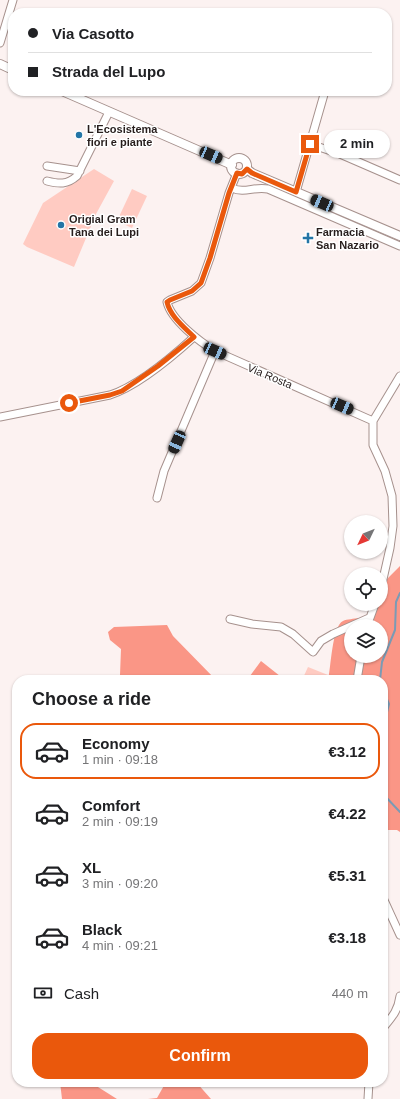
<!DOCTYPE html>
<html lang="en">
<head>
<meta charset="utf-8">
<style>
  :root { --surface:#fff; --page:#f6f6f6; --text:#202124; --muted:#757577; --line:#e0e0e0; --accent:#ea580c }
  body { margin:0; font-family:Helvetica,sans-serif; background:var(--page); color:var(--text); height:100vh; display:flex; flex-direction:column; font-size:15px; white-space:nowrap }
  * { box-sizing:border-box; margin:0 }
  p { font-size:13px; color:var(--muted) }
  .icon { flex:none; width:22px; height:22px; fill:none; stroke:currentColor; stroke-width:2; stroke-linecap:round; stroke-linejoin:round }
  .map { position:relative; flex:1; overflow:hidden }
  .sheet { position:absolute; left:12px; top:675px; width:376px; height:412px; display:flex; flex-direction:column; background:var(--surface); border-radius:16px; box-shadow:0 1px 3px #0004 }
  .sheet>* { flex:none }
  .guide { position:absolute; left:8px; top:8px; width:384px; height:88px; border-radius:16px; box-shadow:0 1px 3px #0004; display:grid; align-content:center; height:88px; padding:0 20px; background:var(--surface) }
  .needle { width:26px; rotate:227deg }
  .controls { position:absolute; left:344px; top:515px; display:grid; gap:8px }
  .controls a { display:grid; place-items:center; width:44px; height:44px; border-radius:50%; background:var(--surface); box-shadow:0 1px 3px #0004; font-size:20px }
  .end { position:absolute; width:18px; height:18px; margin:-9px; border:5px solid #ea580c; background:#fff; box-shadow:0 0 0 2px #fff }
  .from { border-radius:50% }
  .bubble { position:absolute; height:28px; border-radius:14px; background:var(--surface); box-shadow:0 1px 3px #0004; font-size:13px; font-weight:800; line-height:28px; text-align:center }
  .car { position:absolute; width:12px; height:24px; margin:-12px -6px; border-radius:5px; box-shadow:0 0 3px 1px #0007; background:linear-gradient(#222 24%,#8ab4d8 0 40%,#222 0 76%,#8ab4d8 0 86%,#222 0) }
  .guide b { display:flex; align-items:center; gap:14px; height:38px; font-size:15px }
  .guide b+b { border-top:1px solid var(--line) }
  .guide i { width:10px; height:10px; background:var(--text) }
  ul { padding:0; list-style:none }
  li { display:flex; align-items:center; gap:12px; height:56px; margin:0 8px 6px; padding:0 12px; border:2px solid transparent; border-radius:16px }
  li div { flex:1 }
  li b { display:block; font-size:15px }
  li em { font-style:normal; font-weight:800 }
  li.on { border-color:var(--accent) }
  li>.icon { width:36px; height:36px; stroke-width:1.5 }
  h2 { padding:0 20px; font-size:18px; line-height:48px }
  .pay { display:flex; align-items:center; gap:10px; height:44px; padding:0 20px; font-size:15px }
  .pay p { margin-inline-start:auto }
  .button { display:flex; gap:8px; margin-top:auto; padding:8px 20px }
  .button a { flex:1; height:46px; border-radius:16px; background:var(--accent); color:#fff; font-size:16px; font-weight:800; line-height:46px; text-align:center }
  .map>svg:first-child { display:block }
</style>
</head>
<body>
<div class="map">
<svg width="400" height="1099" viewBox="0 0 400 1099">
  <rect width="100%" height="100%" fill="#fcf2f1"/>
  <path fill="#ffcbc2" d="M 94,169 L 114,181 L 96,214 L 74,267 L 27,247 L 23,244 L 43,203 Z
    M 132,189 L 147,196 L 132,228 L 117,221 Z
    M 308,667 L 328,675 L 327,680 L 302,680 Z"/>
  <path fill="#fa9686" d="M 400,566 L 400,832 L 397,830 L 383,830 L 383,680 L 359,680 L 364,656 L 381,656 L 381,626 L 370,626 L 378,604 L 381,604 L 381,599 L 387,579 Z
    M 359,618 L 364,621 L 365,626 L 351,626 L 351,656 L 359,656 L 354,680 L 328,680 C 331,668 332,626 343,621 C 347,619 354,619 359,618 Z
    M 167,625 L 173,636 L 216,680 L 146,680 L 120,675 L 121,649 L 110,640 L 108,632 L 114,627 Z
    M 261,661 L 285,680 L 247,680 Z
    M 60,1082 L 90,1082 L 117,1099 L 62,1099 Z
    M 166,1082 L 196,1082 L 211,1099 L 148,1099 L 157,1098 Z"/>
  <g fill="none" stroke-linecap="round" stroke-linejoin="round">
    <path stroke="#7a9bb5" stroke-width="2" d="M 380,680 L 382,662 L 395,630 L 396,602 L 400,593
      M 383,690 L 389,704 L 383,728
      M 383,794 L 400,812"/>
    <defs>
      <path id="minor" d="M 0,43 L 13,0
        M 310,144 L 340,154 L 400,180
        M 47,166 L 80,171
        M 237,173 L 229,193 L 210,258 L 201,283 L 192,291 L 170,300 L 167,302 C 171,320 200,342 215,351 L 373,421
        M 47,181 C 59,184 67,185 77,176 L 109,112
        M 232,188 C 245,194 254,186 268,189 L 400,246
        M 296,192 L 325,91
        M 0,417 L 110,395 C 138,386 172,357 194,337
        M 373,421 L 373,445 L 385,471 L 392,496 L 393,526 L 390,548 L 381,588
        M 373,421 L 400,376
        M 157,498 L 164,471 L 215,351
        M 230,619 L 252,624 L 281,627 L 293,634 L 313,652 L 321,641 L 333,634 L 369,618
        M 367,626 L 375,604
        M 357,680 L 361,656
        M 383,898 L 400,935
        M 383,1028 C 392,1017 398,1011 400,996
        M 368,1099 L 369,1082"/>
      <path id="tertiary" d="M 0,64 L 13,70
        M 62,91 L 232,165
        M231 166a8 8 0 1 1 16 0a8 8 0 1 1-16 0Z
        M 247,169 L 252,173 L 400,236"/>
    </defs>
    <use href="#minor" stroke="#a6918d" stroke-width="9"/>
    <use href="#tertiary" stroke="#a6918d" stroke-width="10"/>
    <use href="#minor" stroke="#fff" stroke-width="7"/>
    <use href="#tertiary" stroke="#fff" stroke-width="8"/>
  </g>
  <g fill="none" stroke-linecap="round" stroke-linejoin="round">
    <path stroke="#ea580c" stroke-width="5" d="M 69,403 L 110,395 L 122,391 L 158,366 L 194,337 C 184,327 170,316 167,302 L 170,300 L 192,291 L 201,283 L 210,258 L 229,193 L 237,173 L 242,174 L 247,169 L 252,173 L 296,192 L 310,144"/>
  </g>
  <g fill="#2375a6" stroke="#fff" stroke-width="1.5">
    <circle cx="79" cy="135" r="4"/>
    <circle cx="61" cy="225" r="4"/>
    <path d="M306 232h4v4h4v4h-4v4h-4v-4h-4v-4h4z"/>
  </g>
  <g text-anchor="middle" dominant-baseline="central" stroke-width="3" stroke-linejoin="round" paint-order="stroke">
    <g font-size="11" font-weight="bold" fill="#271e1d" stroke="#fff" text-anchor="start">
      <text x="87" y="129">L'Ecosistema<tspan x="87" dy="13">fiori e piante</tspan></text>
      <text x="69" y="219">Origial Gram<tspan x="69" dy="13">Tana dei Lupi</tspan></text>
      <text x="316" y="232">Farmacia<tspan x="316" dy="13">San Nazario</tspan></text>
    </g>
    <g font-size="11" fill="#271e1d" stroke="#fff">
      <text transform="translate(270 376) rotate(23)">Via Rosta</text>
    </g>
  </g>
</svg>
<div class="controls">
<a><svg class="needle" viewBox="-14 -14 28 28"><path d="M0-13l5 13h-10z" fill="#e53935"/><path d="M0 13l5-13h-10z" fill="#757577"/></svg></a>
<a><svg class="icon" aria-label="locate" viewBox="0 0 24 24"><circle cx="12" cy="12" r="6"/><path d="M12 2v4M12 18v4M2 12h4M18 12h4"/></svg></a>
<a><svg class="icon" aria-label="layers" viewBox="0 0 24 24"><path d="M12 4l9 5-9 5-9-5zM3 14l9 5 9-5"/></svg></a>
</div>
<i class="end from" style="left:69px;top:403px"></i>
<i class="end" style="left:310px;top:144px"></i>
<div class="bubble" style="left:324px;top:130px;width:66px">2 min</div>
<i class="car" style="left:211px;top:155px;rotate:113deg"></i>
<i class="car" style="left:322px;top:203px;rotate:293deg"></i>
<i class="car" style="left:215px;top:351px;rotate:114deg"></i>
<i class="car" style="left:342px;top:406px;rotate:113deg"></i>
<i class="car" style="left:177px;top:442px;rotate:204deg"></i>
<div class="guide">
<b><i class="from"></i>Via Casotto</b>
<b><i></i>Strada del Lupo</b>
</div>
<section class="sheet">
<h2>Choose a ride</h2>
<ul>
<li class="on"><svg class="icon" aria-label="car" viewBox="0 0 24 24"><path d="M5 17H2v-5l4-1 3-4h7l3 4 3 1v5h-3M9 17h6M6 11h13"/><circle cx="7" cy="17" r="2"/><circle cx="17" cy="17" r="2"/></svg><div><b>Economy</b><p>1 min · 09:18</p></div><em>€3.12</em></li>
<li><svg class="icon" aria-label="car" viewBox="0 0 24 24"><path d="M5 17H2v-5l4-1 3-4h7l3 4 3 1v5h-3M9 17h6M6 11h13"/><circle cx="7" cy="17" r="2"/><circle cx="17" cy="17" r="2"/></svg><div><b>Comfort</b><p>2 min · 09:19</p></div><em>€4.22</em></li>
<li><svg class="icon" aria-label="car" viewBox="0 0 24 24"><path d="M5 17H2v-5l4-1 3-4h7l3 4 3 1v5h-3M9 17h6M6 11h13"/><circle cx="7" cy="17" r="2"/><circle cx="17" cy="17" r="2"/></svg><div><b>XL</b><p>3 min · 09:20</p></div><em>€5.31</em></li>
<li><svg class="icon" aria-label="car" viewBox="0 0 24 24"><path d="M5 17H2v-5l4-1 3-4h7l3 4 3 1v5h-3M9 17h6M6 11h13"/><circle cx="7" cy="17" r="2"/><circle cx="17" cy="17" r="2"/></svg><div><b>Black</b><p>4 min · 09:21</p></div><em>€3.18</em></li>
</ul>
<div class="pay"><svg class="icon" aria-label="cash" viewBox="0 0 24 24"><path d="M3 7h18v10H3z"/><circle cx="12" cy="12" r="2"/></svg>Cash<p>440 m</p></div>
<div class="button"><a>Confirm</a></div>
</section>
</div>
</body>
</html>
